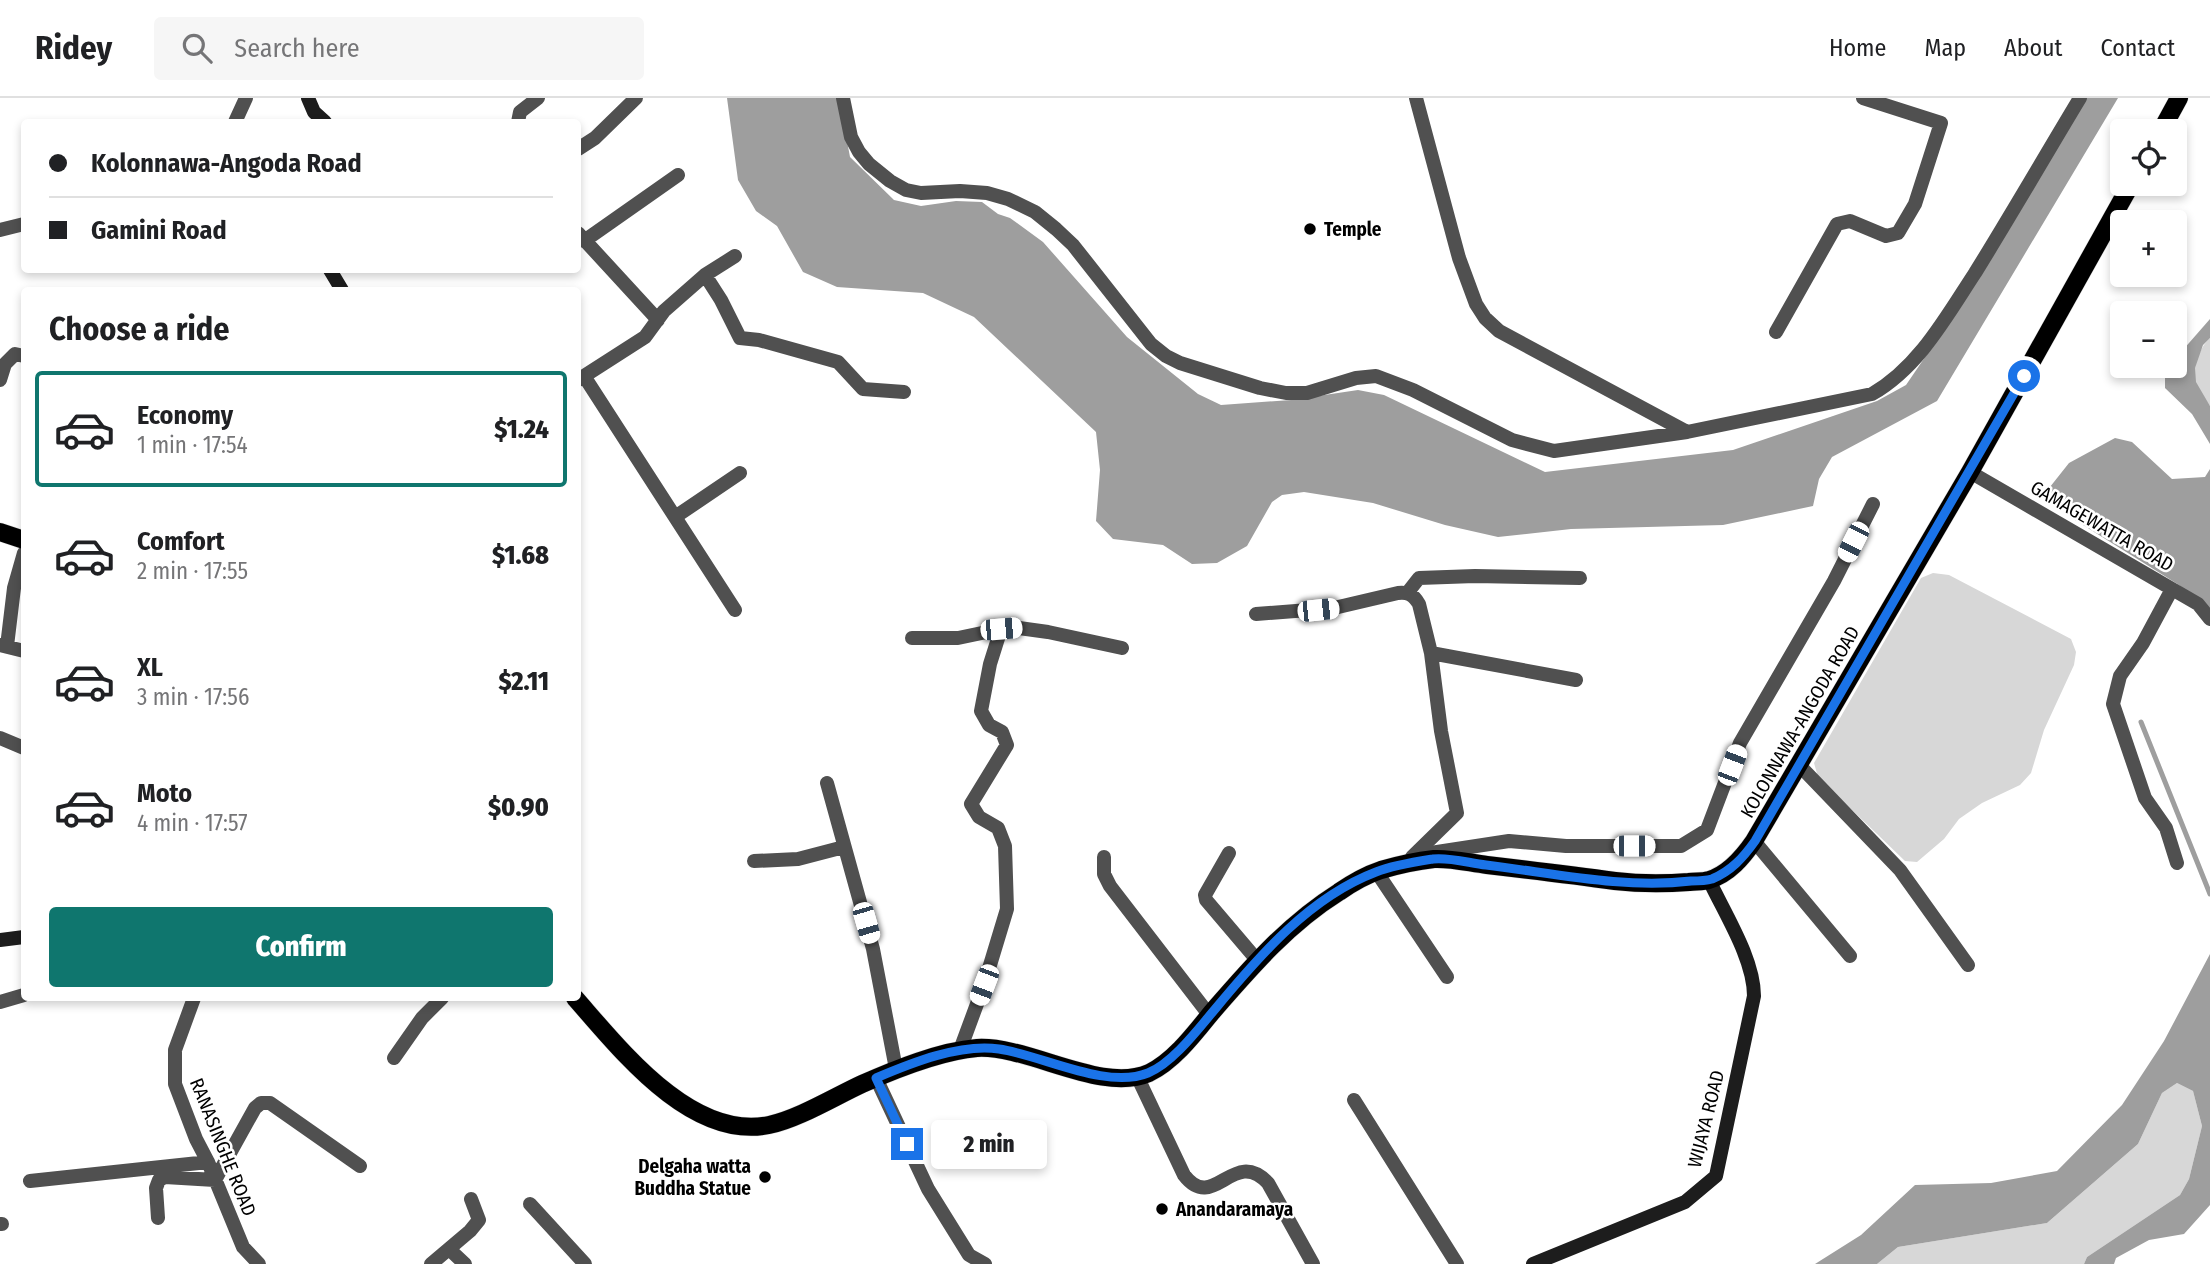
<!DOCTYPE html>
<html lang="en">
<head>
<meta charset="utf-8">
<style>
  :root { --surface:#fff; --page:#f6f6f6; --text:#202124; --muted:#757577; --line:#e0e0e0; --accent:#0f766e }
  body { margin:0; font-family:"Fira Sans Condensed",sans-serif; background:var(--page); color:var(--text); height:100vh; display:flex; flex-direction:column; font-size:26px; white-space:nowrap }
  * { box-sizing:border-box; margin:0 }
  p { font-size:23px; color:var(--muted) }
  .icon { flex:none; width:38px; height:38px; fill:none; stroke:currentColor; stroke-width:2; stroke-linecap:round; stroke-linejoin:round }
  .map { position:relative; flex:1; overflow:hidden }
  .drawer { position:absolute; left:21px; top:189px; width:560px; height:714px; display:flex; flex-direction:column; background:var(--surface); border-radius:7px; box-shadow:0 4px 10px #0003 }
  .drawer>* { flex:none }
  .top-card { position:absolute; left:21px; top:21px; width:560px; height:154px; border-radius:7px; box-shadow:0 4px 10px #0003; display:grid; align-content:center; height:154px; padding:0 28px; background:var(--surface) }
  .tools { position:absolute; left:2110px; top:21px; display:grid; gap:14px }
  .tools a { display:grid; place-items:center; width:77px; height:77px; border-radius:7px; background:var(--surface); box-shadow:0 4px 10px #0003; font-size:35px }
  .end { position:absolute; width:32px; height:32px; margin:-16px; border:9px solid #1a73e8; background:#fff; box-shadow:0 0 0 4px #fff }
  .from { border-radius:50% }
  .bubble { position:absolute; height:49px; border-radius:7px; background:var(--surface); box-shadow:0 4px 10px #0003; font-size:23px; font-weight:800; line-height:49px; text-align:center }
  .car { position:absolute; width:21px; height:42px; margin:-21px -10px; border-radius:9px; box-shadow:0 0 5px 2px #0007; background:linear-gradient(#fff 24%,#345 0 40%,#fff 0 76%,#345 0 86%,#fff 0) }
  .top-card b { display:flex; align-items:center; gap:24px; height:66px; font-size:26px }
  .top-card b+b { border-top:2px solid var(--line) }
  .top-card i { width:18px; height:18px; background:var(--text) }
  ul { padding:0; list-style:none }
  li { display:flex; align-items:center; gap:21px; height:116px; margin:0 14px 10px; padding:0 14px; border:4px solid transparent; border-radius:7px }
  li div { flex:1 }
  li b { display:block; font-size:26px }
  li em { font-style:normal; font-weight:800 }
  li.active { border-color:var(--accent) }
  li>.icon { width:63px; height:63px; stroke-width:1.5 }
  h2 { padding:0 28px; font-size:32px; line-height:84px }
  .button { display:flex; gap:14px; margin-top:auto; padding:14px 28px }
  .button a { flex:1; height:80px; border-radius:7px; background:var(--accent); color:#fff; font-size:28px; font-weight:800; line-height:80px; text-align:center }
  header { display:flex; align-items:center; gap:42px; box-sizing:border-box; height:98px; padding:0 35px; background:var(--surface); border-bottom:2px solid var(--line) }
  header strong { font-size:33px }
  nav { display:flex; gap:38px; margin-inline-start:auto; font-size:24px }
  .search { width:490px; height:63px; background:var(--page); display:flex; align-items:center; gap:18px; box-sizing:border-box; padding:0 24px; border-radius:7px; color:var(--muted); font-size:26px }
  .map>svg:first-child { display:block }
</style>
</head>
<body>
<header>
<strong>Ridey</strong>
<div class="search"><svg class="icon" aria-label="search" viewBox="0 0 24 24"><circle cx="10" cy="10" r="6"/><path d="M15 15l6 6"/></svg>Search here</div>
<nav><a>Home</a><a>Map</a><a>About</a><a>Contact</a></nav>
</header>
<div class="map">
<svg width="2210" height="1166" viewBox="0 0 2210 1166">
  <rect width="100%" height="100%" fill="#fff"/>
  <path fill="#d7d7d7" d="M 2210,240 L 2210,308 C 2205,301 2198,291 2195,283 C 2192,269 2200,249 2210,240 Z
    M 1933,475 L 1949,477 L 2071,541 L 2076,554 L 2074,567 L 2044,632 L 2031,675 L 2020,687 L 1982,705 L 1959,721 L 1944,741 L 1917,764 L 1905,763 L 1818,679 L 1814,665 L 1921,480 Z
    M 2177,985 L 2193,993 L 2202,1028 L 2189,1081 L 2180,1097 L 2087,1159 L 2084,1166 L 1877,1166 L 1898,1149 L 2047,1125 L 2138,1046 L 2162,995 Z"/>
  <path fill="#9e9e9e" d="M 727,0 L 839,0 L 850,59 L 894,102 L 921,108 L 956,103 L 982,104 L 998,116 L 1010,120 L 1043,144 L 1127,239 L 1198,296 L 1221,307 L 1291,302 L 1358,292 L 1384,297 L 1545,374 L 1733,352 L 1877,303 L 1906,287 L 1964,202 L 2085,0 L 2118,0 L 1937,303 L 1832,359 L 1819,381 L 1813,408 L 1723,427 L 1571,431 L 1498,439 L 1445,427 L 1373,405 L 1304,394 L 1282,397 L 1272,404 L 1247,448 L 1217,465 L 1192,466 L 1163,447 L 1113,441 L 1096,423 L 1100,372 L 1096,334 L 974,219 L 923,195 L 837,189 L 803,174 L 777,128 L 756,113 L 738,82 Z
    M 2210,221 L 2210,240 L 2203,247 L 2195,270 L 2196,284 L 2210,308 L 2210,346 L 2192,316 L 2165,290 L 2165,272 L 2169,268 L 2175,268 L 2175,261 Z
    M 2115,340 L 2132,344 L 2172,381 L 2205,379 L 2210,371 L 2210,511 L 2179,487 L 2075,422 L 2046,394 L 2069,365 Z
    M 2210,856 L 2210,1107 L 2184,1136 L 2149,1142 L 2116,1160 L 2114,1166 L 2084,1166 L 2087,1159 L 2180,1097 L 2189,1081 L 2202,1028 L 2193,993 L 2177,985 L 2162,995 L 2138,1046 L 2047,1125 L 1898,1149 L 1877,1166 L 1815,1166 L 1861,1137 L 1915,1087 L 1991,1085 L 2057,1073 L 2122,1007 L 2164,943 Z"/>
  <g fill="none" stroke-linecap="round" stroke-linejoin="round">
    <path stroke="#9e9e9e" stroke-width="5" d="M 2141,624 L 2210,796"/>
    <defs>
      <path id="primary" d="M 2161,33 L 2179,0
        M 0,434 L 24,442
        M 575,900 C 620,951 691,1043 769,1027 C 798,1021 834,999 862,986 C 896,971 940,953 977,950 C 1029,947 1101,996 1149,975 C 1174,963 1195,935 1212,914 C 1251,869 1288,826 1339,794 C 1352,785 1366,777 1381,772 C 1398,767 1416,763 1434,761 C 1451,760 1470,765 1487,767 C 1530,772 1572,777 1615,783 C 1640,786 1664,786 1689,784 C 1695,783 1703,784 1709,782 C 1729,776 1743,759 1754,743 L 1970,374 L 2131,86"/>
    </defs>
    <use href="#primary" stroke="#dbdbdb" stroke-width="19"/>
    <path stroke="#505050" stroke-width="14" d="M 843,0 L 851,39 L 859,54 L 869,66 L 890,83 L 906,92 L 921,95 L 960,93 L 987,95 L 1008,101 L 1035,114 L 1056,131 L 1073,147 L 1151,246 L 1166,258 L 1180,265 L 1260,290 L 1286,295 L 1307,295 L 1356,280 L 1376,278 L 1413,292 L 1512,342 L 1554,353 L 1687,334 L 1872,296 C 1919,269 1946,219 1975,175 C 2011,117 2045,58 2080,0
      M 1416,0 L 1459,160 L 1476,206 L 1485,220 L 1499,233 L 1687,334
      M 235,24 L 246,0
      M 518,24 L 520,14 L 538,0
      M 578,51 L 595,40 L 636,0
      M 0,132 L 24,126
      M 578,135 L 658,222
      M 584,143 L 678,77
      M 705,177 L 721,202 L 740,240 L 759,242 L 838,264 L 863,291 L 904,294
      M 1776,234 L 1837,126 L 1850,123 L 1886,138 L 1898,135 L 1915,106 L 1941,25 L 1863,0
      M 584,278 L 735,512
      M 0,282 L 5,266 L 15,256 L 24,258
      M 578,282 L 645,239 L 664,213 L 705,177 L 735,158
      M 1970,374 L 2198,506 L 2210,521
      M 675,419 L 740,375
      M 2172,491 L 2143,545 L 2120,578 L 2113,606 L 2145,700 L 2166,730 L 2177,765
      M 1408,494 L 1419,480 L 1475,478 L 1580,480
      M 1256,516 L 1334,510 L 1398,495 C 1408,494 1413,496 1419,506 L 1431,555 L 1441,633 L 1457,715 L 1412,759
      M 912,540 L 958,540 L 1001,531 L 1019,530 L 1048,534 L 1122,550
      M 0,547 L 24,553
      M 7,548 L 14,490 L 24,455
      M 1431,555 L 1576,582
      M 0,640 L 24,650
      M 1799,667 L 1900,772 L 1968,867
      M 827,685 L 873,851 L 896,971
      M 1754,743 L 1850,858
      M 1229,755 L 1205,797 L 1206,802 L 1257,862
      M 1424,756 L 1509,743 L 1566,748 L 1681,748 L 1707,732 L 1740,645 L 1834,483 L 1873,406
      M 1104,759 L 1104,776 L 1110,788 L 1210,918
      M 754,763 L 798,761 L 844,749
      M 1376,773 L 1447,879
      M 194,900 L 175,952 L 175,986 L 196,1041 L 208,1064 L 243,1149 L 259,1166
      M 0,904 L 24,897
      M 960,952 L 984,887 L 1007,811 L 1005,748 L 998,730 L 979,719 L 971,706 L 1007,647 L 1002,634 L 989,627 L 981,613 L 990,566 L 1001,531
      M 394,960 L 422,920 L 442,900
      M 1137,978 L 1184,1077 C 1214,1116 1233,1048 1268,1085 L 1313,1166
      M 876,980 L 928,1091 L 969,1157 L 985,1166
      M 1354,1002 L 1457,1166
      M 30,1083 L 208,1064
      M 530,1106 L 585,1166
      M 158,1120 L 156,1090 L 159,1082 L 165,1079 L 215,1082 L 255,1010 L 261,1005 L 270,1005 L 360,1068
      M 0,1126 L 2,1126
      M 449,1151 L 465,1166
      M 431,1166 L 470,1133 L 479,1122 L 471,1101"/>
    <path stroke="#1d1d1d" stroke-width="14" d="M 308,0 L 314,14 L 325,24
      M 330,172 L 342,192
      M 0,842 L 24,839
      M 1533,1166 L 1685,1104 L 1716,1078 L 1754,898 C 1754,861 1725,816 1709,782"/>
    <use href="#primary" stroke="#000" stroke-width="18"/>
  </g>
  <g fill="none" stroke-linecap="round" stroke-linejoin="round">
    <path stroke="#1a73e8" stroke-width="9" d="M 907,1046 L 876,980 C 911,965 961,945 999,951 C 1042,957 1106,992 1148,975 C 1173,965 1199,930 1216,910 C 1260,857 1310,799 1376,774 C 1394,767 1414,764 1433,761 C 1449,759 1469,765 1486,767 C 1553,775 1623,791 1691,783 C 1698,783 1705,783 1712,781 C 1731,773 1743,760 1755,743 L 2024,278"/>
  </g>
  <g fill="#000" stroke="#fff" stroke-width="2.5">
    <circle cx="1310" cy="131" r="7"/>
    <circle cx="765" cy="1079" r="7"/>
    <circle cx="1162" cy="1111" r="7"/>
  </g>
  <g text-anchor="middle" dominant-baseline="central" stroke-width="5" stroke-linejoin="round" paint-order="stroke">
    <g font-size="19" font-weight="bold" fill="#000" stroke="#fff" text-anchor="start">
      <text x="1324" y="131">Temple</text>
      <text x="751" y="1068" text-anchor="end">Delgaha watta<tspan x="751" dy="22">Buddha Statue</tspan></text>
      <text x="1176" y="1111">Anandaramaya</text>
    </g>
    <g font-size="19" fill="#000" stroke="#fff">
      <text transform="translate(2102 428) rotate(30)">GAMAGEWATTA ROAD</text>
      <text transform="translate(1800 624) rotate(-60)">KOLONNAWA-ANGODA ROAD</text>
      <text transform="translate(1706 1021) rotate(-76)">WIJAYA ROAD</text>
      <text transform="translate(223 1049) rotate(68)">RANASINGHE ROAD</text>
    </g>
  </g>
</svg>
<div class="tools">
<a><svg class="icon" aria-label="locate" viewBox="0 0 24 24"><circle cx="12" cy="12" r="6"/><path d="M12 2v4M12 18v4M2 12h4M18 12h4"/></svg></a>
<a>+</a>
<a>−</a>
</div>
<i class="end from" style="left:2024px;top:278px"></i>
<i class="end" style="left:907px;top:1046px"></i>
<div class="bubble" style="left:931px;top:1022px;width:116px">2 min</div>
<i class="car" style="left:1853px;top:444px;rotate:207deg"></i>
<i class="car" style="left:1318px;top:512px;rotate:84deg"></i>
<i class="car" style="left:1001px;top:531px;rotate:85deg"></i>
<i class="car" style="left:1732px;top:667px;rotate:21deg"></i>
<i class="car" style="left:1634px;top:748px;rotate:90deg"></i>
<i class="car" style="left:866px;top:825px;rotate:164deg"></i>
<i class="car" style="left:984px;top:887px;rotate:201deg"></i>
<div class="top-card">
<b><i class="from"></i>Kolonnawa-Angoda Road</b>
<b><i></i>Gamini Road</b>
</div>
<section class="drawer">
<h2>Choose a ride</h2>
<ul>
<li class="active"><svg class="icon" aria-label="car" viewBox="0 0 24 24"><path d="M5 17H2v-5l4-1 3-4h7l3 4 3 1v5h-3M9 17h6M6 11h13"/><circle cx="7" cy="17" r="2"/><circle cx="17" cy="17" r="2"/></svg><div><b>Economy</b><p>1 min · 17:54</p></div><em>$1.24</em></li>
<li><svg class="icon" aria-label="car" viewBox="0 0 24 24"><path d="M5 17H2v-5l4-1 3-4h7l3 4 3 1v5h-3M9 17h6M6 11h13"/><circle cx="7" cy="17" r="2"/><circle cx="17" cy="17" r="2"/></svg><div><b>Comfort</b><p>2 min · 17:55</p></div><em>$1.68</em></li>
<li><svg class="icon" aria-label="car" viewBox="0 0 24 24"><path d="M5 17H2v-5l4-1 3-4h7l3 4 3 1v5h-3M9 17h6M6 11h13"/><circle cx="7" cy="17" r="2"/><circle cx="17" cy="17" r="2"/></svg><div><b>XL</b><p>3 min · 17:56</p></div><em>$2.11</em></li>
<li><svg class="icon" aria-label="car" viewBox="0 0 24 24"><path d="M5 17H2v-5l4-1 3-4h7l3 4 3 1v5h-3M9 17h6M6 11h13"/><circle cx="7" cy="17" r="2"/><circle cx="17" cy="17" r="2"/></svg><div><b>Moto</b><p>4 min · 17:57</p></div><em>$0.90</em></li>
</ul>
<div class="button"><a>Confirm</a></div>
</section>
</div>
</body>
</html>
